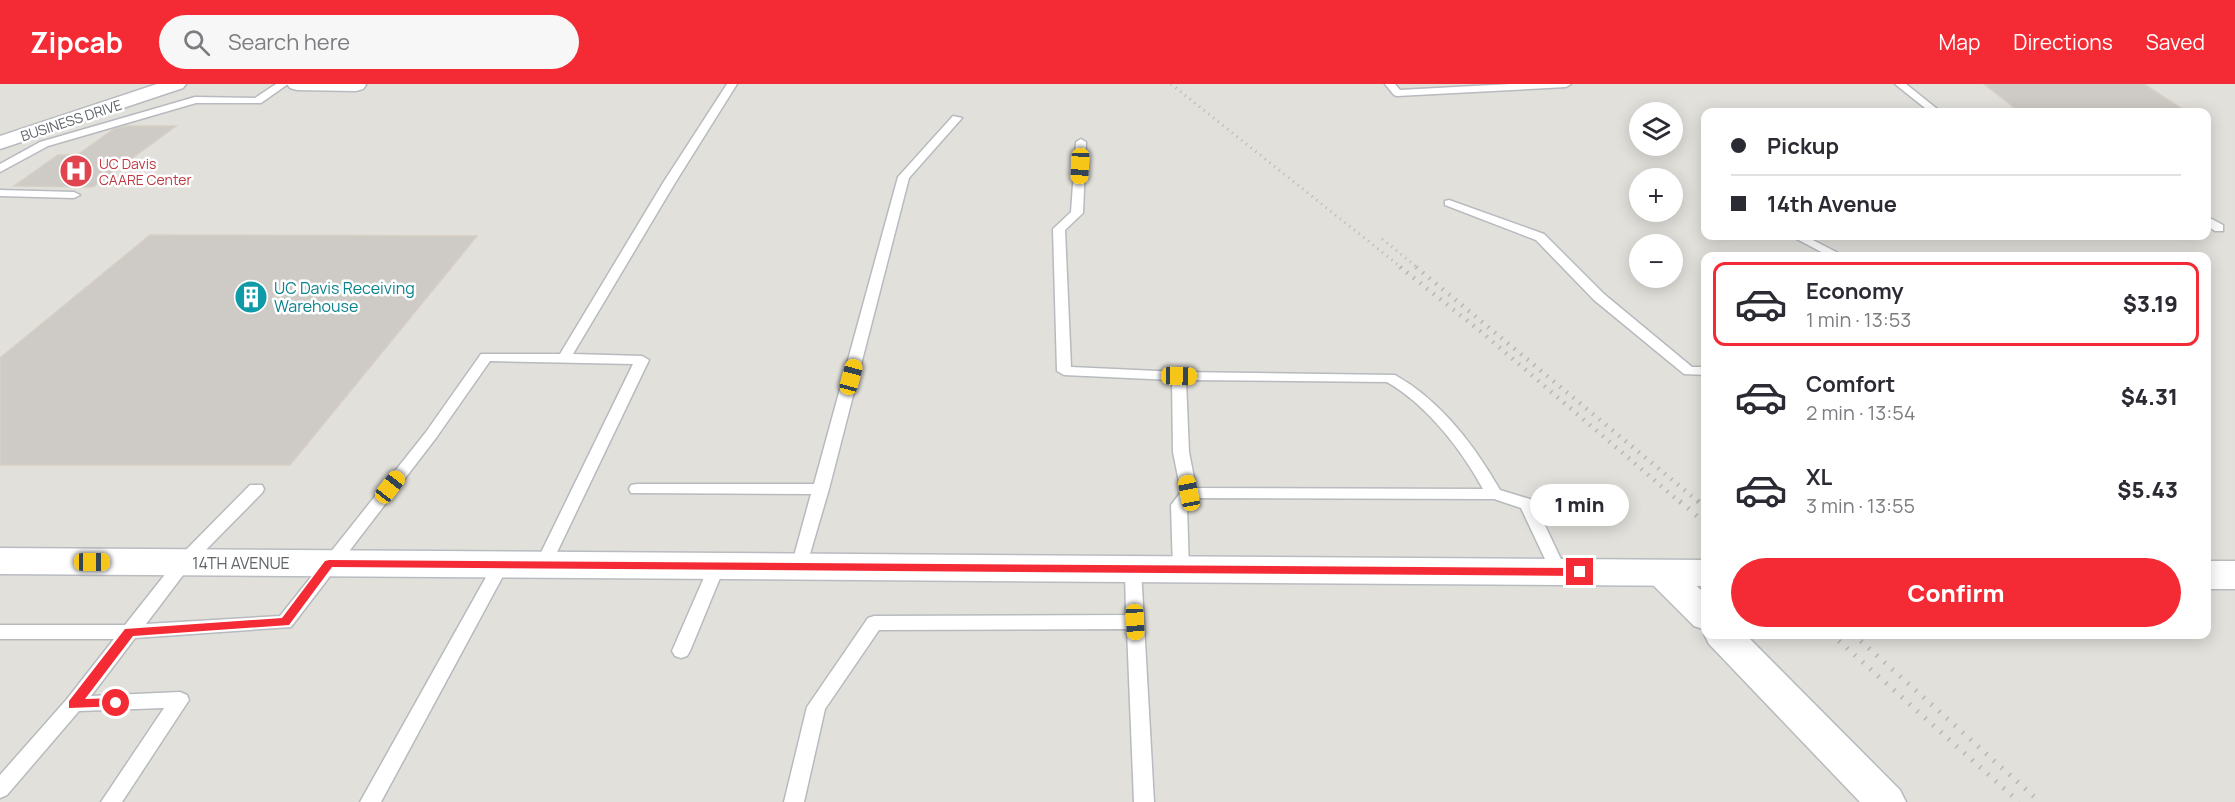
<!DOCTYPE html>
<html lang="en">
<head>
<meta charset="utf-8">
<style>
  :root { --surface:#fff; --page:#f7f7f7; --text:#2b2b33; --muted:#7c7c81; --line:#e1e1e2; --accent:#f42a34 }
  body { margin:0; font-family:Manrope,sans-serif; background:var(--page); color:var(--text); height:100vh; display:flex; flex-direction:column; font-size:22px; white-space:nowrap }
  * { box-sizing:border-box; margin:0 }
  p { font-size:20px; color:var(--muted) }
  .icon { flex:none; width:33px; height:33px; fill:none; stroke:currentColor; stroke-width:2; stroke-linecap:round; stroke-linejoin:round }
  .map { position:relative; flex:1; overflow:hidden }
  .side { position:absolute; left:1701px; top:168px; width:510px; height:387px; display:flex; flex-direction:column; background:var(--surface); border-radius:12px; box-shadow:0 3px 15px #0003 }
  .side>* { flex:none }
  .hud { position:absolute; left:1701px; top:24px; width:510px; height:132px; border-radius:12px; box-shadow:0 3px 15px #0003; display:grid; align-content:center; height:132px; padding:0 30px; background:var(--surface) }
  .controls { position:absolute; left:1629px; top:18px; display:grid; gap:12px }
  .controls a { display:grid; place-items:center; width:54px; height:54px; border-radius:50%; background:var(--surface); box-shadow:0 3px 15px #0003; font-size:30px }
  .end { position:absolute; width:27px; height:27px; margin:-14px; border:8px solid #f42a34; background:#fff; box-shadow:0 0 0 3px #fff }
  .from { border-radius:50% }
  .bubble { position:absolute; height:42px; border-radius:21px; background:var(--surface); box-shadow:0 3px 15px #0003; font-size:20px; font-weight:800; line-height:42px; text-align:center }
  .car { position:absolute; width:18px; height:36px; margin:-18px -9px; border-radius:8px; box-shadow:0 0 4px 2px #0007; background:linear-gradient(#f5c518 24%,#345 0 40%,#f5c518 0 76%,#345 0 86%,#f5c518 0) }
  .hud b { display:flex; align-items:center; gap:21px; height:57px; font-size:22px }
  .hud b+b { border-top:2px solid var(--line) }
  .hud i { width:15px; height:15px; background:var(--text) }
  ul { padding:10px 0 0; list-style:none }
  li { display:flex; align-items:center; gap:18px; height:84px; margin:0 12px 9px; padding:0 18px; border:3px solid transparent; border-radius:12px }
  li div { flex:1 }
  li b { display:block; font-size:22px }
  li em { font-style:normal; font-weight:800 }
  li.current { border-color:var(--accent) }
  li>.icon { width:54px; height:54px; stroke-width:1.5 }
  .button { display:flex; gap:12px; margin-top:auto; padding:12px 30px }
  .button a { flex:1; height:69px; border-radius:36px; background:var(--accent); color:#fff; font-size:24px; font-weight:800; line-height:69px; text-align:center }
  header { display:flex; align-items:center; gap:36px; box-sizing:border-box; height:84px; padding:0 30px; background:var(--accent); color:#fff }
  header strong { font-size:28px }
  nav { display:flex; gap:33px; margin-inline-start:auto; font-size:21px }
  .search { width:420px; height:54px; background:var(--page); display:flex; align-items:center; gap:15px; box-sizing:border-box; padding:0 21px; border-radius:33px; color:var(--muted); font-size:22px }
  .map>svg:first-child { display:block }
</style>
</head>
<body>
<header>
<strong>Zipcab</strong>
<div class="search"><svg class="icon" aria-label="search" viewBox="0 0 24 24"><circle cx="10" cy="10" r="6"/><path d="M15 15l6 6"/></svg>Search here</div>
<nav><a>Map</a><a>Directions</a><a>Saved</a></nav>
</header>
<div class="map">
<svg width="2235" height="718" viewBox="0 0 2235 718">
  <rect width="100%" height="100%" fill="#f1eee7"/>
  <path fill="#e2e0db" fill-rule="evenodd" d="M 0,0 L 2235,0 L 2235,718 L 0,718 ZM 1640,28 L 1672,28 L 1672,62 L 1640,62 ZM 1706,28 L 2206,28 L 2206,152 L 1706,152 ZM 1640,94 L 1672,94 L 1672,128 L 1640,128 ZM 1640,160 L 1672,160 L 1672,194 L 1640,194 ZM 1706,172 L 2206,172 L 2206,550 L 1706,550 Z"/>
  <path fill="#cecbc6" stroke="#d6cfc5" stroke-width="1.5" d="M 1984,0 L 2144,0 L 2187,28 L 2020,28 Z
    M 126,42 L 176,42 L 93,103 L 14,102 L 58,71 L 77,71 L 114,45 Z
    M 150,151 L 477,152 L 290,381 L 0,381 L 0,274 Z"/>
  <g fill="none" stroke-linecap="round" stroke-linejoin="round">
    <defs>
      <path id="service" d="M 276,0 L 288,0 L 261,19 L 196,19 L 48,62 L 0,88 L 0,80 L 40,58 L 195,13 L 255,14 Z
        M 727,0 L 737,0 L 675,99 L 573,270 L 642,272 L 649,276 L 549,485 L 537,485 L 535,481 L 633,280 L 490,277 L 436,354 L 291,543 L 135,554 L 91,612 L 180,608 L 187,611 L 189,616 L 122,718 L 101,718 L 164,624 L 79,627 L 7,711 L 0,714 L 0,691 L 67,615 L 114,555 L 0,555 L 0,541 L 125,541 L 178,474 L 250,401 L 262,401 L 264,405 L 262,409 L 190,482 L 146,540 L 280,532 L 426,348 L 481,270 L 560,270 L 663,99 Z
        M 1385,0 L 1395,0 L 1400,6 L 1511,0 L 1571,0 L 1566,3 L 1397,12 L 1394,11 Z
        M 1895,0 L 1906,0 L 1941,28 L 1930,28 Z
        M 953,32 L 962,34 L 909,94 L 829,405 L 805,487 L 793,487 L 791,483 L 811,410 L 631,409 L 629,405 L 631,401 L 637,400 L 814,400 L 898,93 Z
        M 1081,55 L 1086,58 L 1083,129 L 1065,146 L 1071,283 L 1179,288 L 1395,291 C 1440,316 1475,362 1500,406 L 1533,416 L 1567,488 L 1565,492 L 1553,492 L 1521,424 L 1494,415 L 1193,414 L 1187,422 L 1189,486 L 1187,490 L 1175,490 L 1173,486 L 1171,421 L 1181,408 L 1173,368 L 1172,296 L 1064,291 L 1057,287 L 1053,145 L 1071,128 L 1076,58 ZM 1186,296 L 1387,298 C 1427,321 1461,365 1483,405 L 1196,404 L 1189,368 Z
        M 0,106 L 74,108 L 80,111 L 74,114 L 0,112 Z
        M 1449,116 L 1544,150 L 1604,210 L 1692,283 L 1706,283 L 1706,291 L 1684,290 L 1594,216 L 1536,156 L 1445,121 L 1445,117 Z
        M 2206,132 L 2223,141 L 2223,147 L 2215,147 L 2206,141 Z
        M 1791,152 L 1805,152 L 1844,172 L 1829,172 Z
        M 501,475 L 507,477 L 509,481 L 381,718 L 360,718 L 495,477 Z
        M 717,476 L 723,478 L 725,482 L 690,567 L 687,572 L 681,574 L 675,572 L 672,567 L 709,482 L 711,478 Z
        M 1133,479 L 1139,481 L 1141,485 L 1154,718 L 1134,718 L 1127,545 L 879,546 L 825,625 L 804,718 L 784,718 L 807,623 L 868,534 L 874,532 L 1126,531 L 1125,485 L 1127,481 Z"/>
      <path id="minor" d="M 157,0 L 186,0 L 183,4 L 0,65 L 0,52 Z
        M 287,0 L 365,0 L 366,1 L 363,5 L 356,7 L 297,6 L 290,4 Z
        M 1662,477 L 1674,480 L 1706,511 L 1706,546 L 1694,542 L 1650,498 L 1645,489 L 1650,480 Z
        M 1706,548 L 1706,550 L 1745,550 L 1900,706 L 1906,718 L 1860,718 L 1709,560 L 1704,550 Z"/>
      <path id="secondary" d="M 0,464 L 1706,476 L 1706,502 L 0,490 Z
        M 2206,477 L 2235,477 L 2235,505 L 2206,505 Z"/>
    </defs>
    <use href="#service" stroke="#b7babe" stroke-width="3"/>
    <use href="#minor" stroke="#b7babe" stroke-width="3"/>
    <use href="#secondary" stroke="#b8bcc1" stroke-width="3"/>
    <use href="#service" fill="#fff" fill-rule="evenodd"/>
    <use href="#minor" fill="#fff" fill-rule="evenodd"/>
    <use href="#secondary" fill="#fff" fill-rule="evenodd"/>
    <path stroke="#b5b6b7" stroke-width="3" stroke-dasharray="1 5" stroke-linecap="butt" d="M 1171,0 L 1402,184
      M 1382,155 L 1418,184"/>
    <path stroke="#b5b6b7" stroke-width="4.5" stroke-dasharray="1.5 7" stroke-linecap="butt" d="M 1400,183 L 1479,246 L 1681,419
      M 1416,183 L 1700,419"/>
    <path stroke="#b5b6b7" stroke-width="5" stroke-dasharray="1.5 9" stroke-linecap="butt" d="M 1680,417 L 1706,440
      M 1698,417 L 1706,424
      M 1831,550 L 2019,718
      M 1853,550 L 2040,718"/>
  </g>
  <path fill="#f42a34" d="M 329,476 L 1580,484 L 1585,488 L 1580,492 L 332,483 L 289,541 L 133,552 L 85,615 L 116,614 L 123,619 L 121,622 L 69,624 L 69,617 L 125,545 L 282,534 L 325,477 Z"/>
  <defs>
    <symbol id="hospital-disc" viewBox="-11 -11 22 22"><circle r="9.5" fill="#e0444e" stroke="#fff"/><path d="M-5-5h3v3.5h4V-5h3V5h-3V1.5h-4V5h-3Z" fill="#fff"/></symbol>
    <symbol id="building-disc" viewBox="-11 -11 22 22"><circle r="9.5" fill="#0f9aa8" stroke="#fff"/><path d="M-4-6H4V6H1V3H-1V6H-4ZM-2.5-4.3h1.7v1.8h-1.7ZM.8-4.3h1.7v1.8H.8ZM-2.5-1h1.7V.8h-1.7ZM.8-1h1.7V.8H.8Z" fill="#fff"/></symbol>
  </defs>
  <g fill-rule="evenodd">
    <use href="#hospital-disc" x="57" y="68" width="38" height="38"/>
    <use href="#building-disc" x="232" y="194" width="38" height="38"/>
  </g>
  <g text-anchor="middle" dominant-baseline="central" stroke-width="5" stroke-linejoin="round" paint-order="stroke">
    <g font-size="14" fill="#5e6468" stroke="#fff">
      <text transform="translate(71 36) rotate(-18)">BUSINESS DRIVE</text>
    </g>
    <g font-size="14" fill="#be3a42" stroke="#fff" text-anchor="start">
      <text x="99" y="79">UC Davis<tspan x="99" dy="16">CAARE Center</tspan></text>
    </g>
    <g font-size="16" fill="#0d838f" stroke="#fff" text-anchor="start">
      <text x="274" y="204">UC Davis Receiving<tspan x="274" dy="18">Warehouse</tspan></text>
    </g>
    <g font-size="16" fill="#5e6468" stroke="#fff">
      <text x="241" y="479">14TH AVENUE</text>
    </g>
  </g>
</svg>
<div class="controls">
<a><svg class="icon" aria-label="layers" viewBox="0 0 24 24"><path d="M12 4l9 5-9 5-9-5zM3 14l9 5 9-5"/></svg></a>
<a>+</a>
<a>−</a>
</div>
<i class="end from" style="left:116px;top:619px"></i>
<i class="end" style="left:1580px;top:488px"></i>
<div class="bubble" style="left:1530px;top:400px;width:99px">1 min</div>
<i class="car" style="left:1080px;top:82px;rotate:183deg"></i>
<i class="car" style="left:1179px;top:292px;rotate:91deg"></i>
<i class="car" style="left:851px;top:293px;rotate:15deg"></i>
<i class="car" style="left:390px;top:403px;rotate:38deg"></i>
<i class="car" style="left:1189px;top:409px;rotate:349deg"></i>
<i class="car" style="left:92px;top:478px;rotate:90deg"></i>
<i class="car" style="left:1135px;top:538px;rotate:177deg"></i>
<div class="hud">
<b><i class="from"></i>Pickup</b>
<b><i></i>14th Avenue</b>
</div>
<section class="side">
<ul>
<li class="current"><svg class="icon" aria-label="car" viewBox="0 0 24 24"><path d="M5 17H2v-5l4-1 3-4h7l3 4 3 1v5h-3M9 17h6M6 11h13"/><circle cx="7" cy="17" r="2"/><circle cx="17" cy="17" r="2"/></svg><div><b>Economy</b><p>1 min · 13:53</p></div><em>$3.19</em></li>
<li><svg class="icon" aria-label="car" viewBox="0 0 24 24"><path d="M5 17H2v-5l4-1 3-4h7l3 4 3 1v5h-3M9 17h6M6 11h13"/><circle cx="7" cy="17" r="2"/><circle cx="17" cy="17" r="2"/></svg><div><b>Comfort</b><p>2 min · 13:54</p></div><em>$4.31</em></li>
<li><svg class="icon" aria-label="car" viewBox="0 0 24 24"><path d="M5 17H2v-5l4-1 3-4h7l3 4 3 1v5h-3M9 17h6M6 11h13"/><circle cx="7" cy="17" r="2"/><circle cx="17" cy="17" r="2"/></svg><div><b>XL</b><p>3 min · 13:55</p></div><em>$5.43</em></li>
</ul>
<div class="button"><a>Confirm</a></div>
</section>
</div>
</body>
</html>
